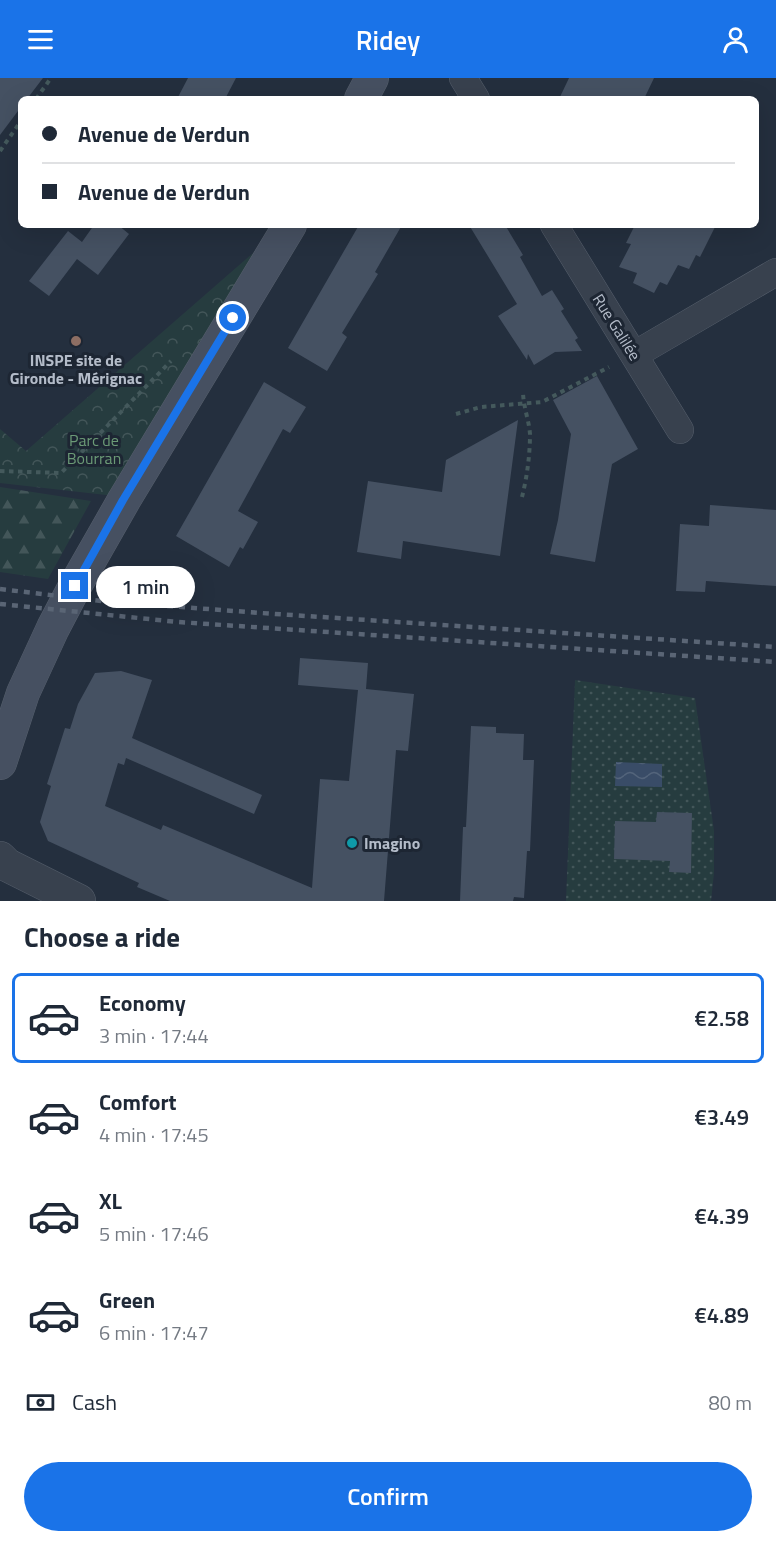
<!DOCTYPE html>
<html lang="en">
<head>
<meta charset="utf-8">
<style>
  :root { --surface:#fff; --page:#f2f2f3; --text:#1f2937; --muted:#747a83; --line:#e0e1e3; --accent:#1a73e8 }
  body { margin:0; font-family:"Titillium Web",sans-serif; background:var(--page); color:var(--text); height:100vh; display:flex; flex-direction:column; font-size:22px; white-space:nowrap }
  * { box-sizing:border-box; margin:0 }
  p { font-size:20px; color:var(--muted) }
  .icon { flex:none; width:33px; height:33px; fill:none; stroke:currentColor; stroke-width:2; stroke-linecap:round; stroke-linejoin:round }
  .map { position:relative; height:823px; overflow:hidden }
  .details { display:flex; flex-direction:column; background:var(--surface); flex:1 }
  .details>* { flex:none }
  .top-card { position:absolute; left:18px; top:18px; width:741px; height:132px; border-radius:9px; box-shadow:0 6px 24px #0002; display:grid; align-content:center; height:132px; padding:0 24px; background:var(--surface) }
  .end { position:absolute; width:27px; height:27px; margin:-14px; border:8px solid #1a73e8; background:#fff; box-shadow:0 0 0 3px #fff }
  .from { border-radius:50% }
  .bubble { position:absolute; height:42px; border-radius:21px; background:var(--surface); box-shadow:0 6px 24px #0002; font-size:20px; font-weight:600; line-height:42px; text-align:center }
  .top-card b { display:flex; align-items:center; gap:21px; height:57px; font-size:22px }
  .top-card b+b { border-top:2px solid var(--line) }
  .top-card i { width:15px; height:15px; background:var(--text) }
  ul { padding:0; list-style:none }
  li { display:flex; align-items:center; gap:18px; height:90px; margin:0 12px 9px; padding:0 12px; border:3px solid transparent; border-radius:9px }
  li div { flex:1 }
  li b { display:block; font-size:22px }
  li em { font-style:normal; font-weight:600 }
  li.active { border-color:var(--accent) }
  li>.icon { width:54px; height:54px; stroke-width:1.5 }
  h2 { padding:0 24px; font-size:27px; line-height:72px }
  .pay { display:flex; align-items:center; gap:15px; height:66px; padding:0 24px; font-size:22px }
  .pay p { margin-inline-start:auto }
  .action { display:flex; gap:12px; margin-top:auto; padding:12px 24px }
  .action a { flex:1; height:69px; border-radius:36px; background:var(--accent); color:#fff; font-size:24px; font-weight:600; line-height:69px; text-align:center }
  header { display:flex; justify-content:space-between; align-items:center; height:78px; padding:0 24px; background:var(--accent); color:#fff; font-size:27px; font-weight:600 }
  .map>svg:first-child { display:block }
</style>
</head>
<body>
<header><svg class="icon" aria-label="menu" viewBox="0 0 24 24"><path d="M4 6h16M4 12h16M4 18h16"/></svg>Ridey<svg class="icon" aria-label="person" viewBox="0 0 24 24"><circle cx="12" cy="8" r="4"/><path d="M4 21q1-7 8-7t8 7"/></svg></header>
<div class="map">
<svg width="776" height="823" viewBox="0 0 776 823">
  <defs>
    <pattern id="forest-firs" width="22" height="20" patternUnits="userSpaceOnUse" patternTransform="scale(1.5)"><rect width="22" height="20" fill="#263c3f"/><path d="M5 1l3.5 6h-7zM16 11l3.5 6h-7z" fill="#435659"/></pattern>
    <pattern id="park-crowns" width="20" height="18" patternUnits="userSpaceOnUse" patternTransform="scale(1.5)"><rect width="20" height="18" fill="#263c3f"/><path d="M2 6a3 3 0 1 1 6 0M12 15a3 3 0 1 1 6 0" fill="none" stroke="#435659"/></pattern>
    <pattern id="garden-dots" width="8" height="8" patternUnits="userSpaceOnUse" patternTransform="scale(1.5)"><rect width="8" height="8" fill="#263c3f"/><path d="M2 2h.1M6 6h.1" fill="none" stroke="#435659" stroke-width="1.8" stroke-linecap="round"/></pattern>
    <pattern id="water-waves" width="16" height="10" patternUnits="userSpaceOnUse" patternTransform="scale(1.5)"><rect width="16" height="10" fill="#394c67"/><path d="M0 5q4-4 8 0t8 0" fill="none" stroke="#53647b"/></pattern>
  </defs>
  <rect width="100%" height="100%" fill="#242f3e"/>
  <path fill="url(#forest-firs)" d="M 0,409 L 91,423 L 48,501 L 0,494 Z"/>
  <path fill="url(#park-crowns)" d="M 253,175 L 186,299 L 115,418 L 0,405 L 0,351 L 26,373 Z"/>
  <path fill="url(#garden-dots)" d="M 575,602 L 695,620 L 714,753 L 714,795 L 711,823 L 566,823 Z"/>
  <path fill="url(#water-waves)" d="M 616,684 L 662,686 L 662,709 L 615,708 Z"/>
  <path fill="#455162" d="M 0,0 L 43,0 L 27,21 L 21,21 L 21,29 L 0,57 Z
    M 188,0 L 236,0 L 225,21 L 177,21 Z
    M 569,0 L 654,0 L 644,21 L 559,21 Z
    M 94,147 L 118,147 L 129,156 L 98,197 L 77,181 L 49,218 L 29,203 L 68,153 L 82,164 Z
    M 359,147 L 402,147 L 375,194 L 378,196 L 342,255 L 347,259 L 327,293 L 288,270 Z
    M 469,147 L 505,147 L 523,177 L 520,179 L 542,218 L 552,212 L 564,231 L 561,233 L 578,260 L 575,262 L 582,273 L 555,274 L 534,287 L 528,276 L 527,282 L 498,238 L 517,226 Z
    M 635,147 L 716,147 L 700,179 L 696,177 L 689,191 L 678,187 L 667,207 L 660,204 L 654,215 L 633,205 L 637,195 L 619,189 L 631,166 L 626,165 Z
    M 597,298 L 638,371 L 612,386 L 595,484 L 550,476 L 558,442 L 571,356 L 553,322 Z
    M 264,304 L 306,329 L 290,355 L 283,351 L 238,433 L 258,444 L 243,471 L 240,469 L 229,489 L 176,458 Z
    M 518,342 L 500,478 L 403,463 L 401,481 L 357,474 L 368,403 L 442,414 L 446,382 Z
    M 710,427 L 776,432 L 776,508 L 706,503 L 705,514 L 676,513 L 680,446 L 709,448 Z
    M 300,580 L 368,585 L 366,611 L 414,616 L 408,673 L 396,672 L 384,823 L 170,823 L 137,809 L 139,805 L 48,763 L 40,744 L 51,708 L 47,706 L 65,650 L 70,651 L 78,626 L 95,595 L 121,593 L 152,602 L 132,660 L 262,717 L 254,736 L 126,680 L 124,687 L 118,685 L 105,728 L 161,752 L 163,747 L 312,810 L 320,701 L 349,703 L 358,612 L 298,607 Z
    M 471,648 L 496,649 L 496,655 L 524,656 L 523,682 L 534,682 L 530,773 L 527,773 L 524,820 L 514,819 L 513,823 L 460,823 L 463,749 L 466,749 Z
    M 657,734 L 692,735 L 691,795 L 669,794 L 670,783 L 614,781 L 615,743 L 656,744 Z"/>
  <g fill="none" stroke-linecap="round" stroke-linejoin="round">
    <defs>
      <path id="minor" d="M 463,0 L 476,21
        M 554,147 L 680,352
        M 634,277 L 776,194"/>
      <path id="tertiary" d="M 0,780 L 7,787 L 79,823"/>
      <path id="secondary" d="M 361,21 L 372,0
        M 0,685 L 23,615 L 53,550 L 75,508 L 124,422 L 290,147"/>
    </defs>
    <use href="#minor" stroke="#565f6c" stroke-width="28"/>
    <use href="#tertiary" stroke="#565f6c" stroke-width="34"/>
    <use href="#secondary" stroke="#565f6c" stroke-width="34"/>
    <path stroke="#44595c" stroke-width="4" stroke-dasharray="4.5 4.5" stroke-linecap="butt" d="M 36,21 L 51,0
      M 0,73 L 21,43
      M 456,336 L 481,329 L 542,324 L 609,289
      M 0,393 L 61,395 L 171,283
      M 522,419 C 527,399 530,377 530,356 C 529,342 523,328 523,313"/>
    <use href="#minor" stroke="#38414e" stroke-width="27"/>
    <use href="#tertiary" stroke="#38414e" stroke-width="33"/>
    <use href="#secondary" stroke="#465061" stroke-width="33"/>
    <path stroke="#5a6575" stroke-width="4.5" stroke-dasharray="6 6" stroke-linecap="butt" d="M 0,511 L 101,523 L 261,535 L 776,569
      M 0,526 L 178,544 L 776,584"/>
  </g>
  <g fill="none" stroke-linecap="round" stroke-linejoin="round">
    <path stroke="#1a73e8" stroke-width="8" d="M 75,508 L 123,422 L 233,240"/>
  </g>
  <circle fill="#8d6e63" stroke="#1d2633" stroke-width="2" cx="76" cy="263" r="6"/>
  <circle fill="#0f9aa8" stroke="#1d2633" stroke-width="2" cx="352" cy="765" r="6"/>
  <g text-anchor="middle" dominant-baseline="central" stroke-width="6" stroke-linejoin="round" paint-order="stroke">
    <g font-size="16" fill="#b4bcc9" stroke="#1d2633">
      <text transform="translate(617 249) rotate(58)">Rue Galilée</text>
    </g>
    <g font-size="16" font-weight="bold" fill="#b4bcc9" stroke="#1d2633">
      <text x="76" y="282">INSPE site de<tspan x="76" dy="18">Gironde - Mérignac</tspan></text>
      <text x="364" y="765" text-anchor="start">Imagino</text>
    </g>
    <g font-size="16" fill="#6b9a76" stroke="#1d2633">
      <text x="94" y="362">Parc de<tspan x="94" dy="18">Bourran</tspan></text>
    </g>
  </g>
</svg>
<i class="end from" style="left:233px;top:240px"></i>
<i class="end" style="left:75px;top:508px"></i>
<div class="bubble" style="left:96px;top:488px;width:99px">1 min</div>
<div class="top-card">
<b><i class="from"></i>Avenue de Verdun</b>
<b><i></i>Avenue de Verdun</b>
</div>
</div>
<section class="details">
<h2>Choose a ride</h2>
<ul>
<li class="active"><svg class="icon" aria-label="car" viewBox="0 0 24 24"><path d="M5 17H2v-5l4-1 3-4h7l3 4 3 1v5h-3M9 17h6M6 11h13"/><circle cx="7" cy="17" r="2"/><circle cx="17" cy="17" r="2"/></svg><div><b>Economy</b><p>3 min · 17:44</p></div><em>€2.58</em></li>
<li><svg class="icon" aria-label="car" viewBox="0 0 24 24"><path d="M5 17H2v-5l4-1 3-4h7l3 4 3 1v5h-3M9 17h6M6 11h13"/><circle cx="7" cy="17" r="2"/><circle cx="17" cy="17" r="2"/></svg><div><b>Comfort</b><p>4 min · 17:45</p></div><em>€3.49</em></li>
<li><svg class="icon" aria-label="car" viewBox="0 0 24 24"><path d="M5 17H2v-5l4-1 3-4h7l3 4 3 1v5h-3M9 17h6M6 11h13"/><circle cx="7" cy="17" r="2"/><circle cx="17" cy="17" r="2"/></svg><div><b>XL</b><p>5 min · 17:46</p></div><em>€4.39</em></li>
<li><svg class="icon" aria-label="car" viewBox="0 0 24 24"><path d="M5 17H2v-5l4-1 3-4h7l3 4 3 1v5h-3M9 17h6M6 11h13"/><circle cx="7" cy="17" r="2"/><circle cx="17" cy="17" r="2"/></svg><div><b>Green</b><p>6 min · 17:47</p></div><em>€4.89</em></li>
</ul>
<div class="pay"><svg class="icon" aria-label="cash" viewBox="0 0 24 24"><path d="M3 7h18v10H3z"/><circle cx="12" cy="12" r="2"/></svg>Cash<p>80 m</p></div>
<div class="action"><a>Confirm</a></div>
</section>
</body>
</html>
